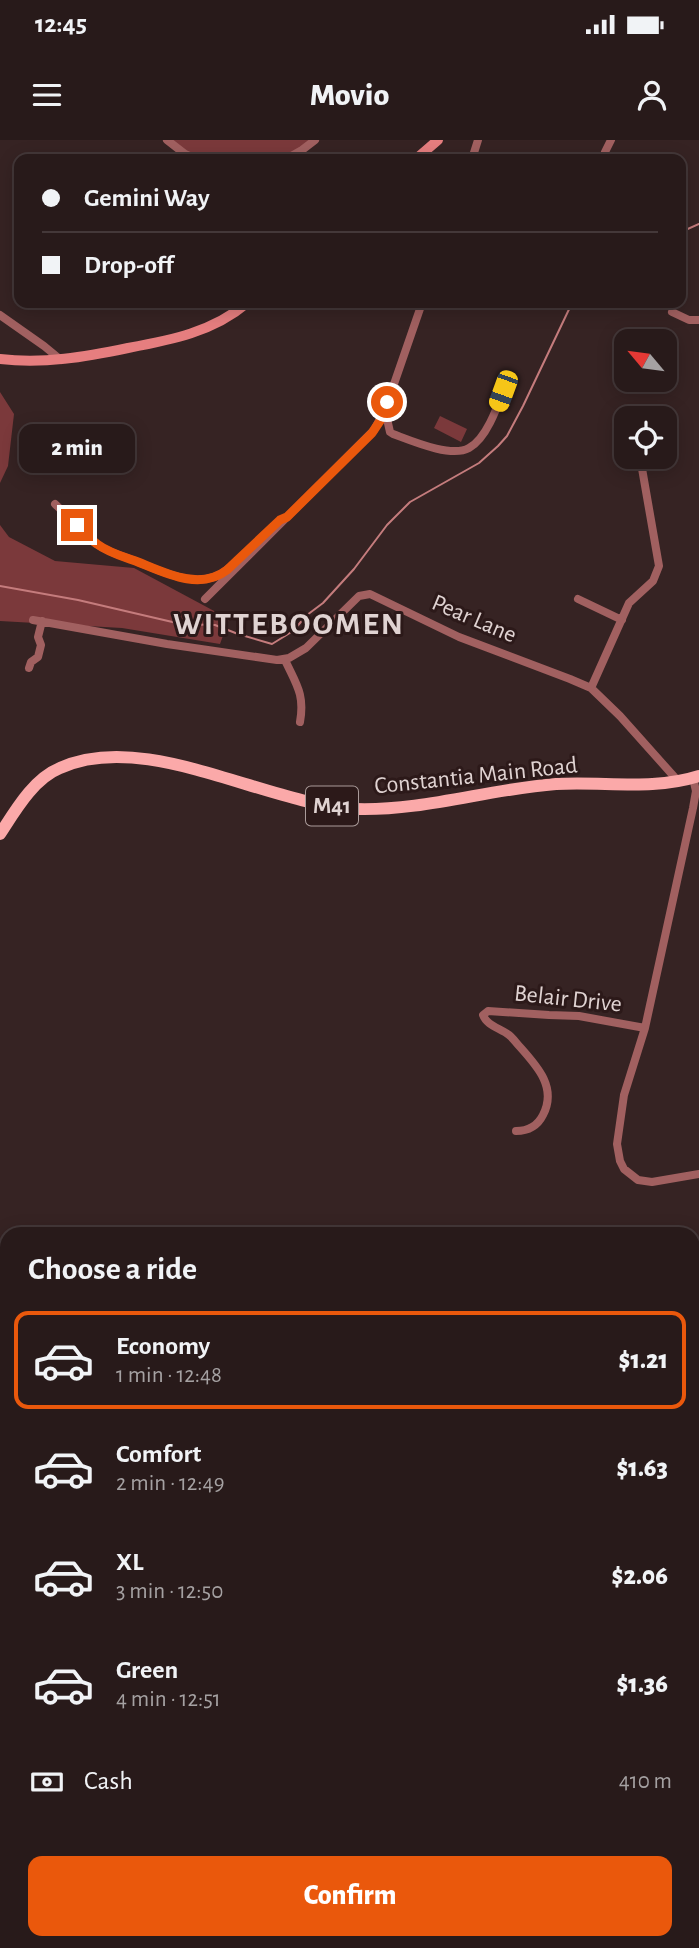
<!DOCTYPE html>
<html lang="en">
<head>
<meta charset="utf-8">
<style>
  :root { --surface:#281a1a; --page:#302323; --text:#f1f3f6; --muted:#a5a1a2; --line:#443839; --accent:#ea580c }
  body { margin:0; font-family:"Alegreya Sans",sans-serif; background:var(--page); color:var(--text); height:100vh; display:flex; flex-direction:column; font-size:26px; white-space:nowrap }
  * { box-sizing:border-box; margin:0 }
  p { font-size:23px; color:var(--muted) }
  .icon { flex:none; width:38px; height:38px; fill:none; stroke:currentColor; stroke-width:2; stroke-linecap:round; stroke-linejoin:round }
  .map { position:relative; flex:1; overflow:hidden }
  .panel { position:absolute; left:0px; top:1087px; width:700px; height:723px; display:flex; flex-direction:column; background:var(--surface); border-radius:21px 21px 0 0; box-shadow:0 4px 18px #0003,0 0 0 2px var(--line) }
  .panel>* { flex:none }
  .hud { position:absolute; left:14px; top:14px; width:672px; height:154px; border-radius:14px; box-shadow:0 4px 18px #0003,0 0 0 2px var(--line); display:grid; align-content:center; height:154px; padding:0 28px; background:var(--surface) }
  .needle { width:46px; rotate:299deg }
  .fabs { position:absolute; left:614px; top:189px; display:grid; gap:14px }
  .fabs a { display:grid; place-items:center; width:63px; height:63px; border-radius:14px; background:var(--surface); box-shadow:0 4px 18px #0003,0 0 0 2px var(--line); font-size:35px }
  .end { position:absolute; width:32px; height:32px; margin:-16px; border:9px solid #ea580c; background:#fff; box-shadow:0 0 0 4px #fff }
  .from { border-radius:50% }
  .bubble { position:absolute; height:49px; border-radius:14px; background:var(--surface); box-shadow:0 4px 18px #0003,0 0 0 2px var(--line); font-size:23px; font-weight:800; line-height:49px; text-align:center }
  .car { position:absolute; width:21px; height:42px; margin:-21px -10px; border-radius:9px; box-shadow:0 0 5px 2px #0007; background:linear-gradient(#f5c518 24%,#345 0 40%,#f5c518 0 76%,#345 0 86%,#f5c518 0) }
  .hud b { display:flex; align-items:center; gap:24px; height:66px; font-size:26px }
  .hud b+b { border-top:2px solid var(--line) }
  .hud i { width:18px; height:18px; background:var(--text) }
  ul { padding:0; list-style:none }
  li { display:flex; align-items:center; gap:21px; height:98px; margin:0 14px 10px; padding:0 14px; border:4px solid transparent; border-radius:14px }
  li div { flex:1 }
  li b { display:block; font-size:26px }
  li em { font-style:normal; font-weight:800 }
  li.selected { border-color:var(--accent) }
  li>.icon { width:63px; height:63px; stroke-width:1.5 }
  h2 { padding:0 28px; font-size:32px; line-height:84px }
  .pay { display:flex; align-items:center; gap:18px; height:77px; padding:0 28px; font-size:26px }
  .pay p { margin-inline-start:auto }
  .button { display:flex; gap:14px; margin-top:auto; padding:14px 28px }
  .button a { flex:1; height:80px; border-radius:14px; background:var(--accent); color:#fff; font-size:28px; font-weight:800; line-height:80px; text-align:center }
  .status { display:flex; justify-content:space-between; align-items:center; height:49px; padding:0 35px; background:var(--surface); direction:ltr }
  .status svg { height:19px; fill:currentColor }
  header { display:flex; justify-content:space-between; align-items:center; height:91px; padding:0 28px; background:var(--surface); font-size:32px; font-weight:800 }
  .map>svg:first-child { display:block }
</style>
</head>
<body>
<div class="status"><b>12:45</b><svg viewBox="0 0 49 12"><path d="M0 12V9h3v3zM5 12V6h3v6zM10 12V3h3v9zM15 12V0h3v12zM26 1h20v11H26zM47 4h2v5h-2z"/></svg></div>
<header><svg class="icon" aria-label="menu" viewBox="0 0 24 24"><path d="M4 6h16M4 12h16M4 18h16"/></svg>Movio<svg class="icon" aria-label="person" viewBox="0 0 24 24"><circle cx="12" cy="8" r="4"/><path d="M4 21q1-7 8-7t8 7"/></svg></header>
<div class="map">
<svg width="699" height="1808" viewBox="0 0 699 1808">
  <rect width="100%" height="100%" fill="#362323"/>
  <path fill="#7b393b" d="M 167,0 L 315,0 L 286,19 L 196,19 Z
    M 0,252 L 14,274 L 8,326 L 0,343 Z
    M 440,276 L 467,289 L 461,302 L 434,288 Z
    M 0,385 L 9,397 L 55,421 L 134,428 L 229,479 L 220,504 L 122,488 L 0,481 Z
    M 699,1362 L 699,1808 L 261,1808 L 265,1802 L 693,1802 L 693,1364 Z"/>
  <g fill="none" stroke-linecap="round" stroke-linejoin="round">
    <path stroke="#c57c7d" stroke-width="2" d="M 681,92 L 699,84
      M 0,446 L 78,460 L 181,484 L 215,485 L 238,494 L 272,504 L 293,491 L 307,475 L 323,463 L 354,429 L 387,385 L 410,362 L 479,323 L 498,306 L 507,296 L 523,266 L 572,163"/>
    <path stroke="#a16060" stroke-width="8" d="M 167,0 L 185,14 L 196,19
      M 605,12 L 611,0
      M 286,19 L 302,10 L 315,0
      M 472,19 L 478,0
      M 672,172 L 689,180 L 699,180
      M 0,175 L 44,206 L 61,220
      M 385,270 L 390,292 L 393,294 C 412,301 451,318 469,308 C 486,299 497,268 503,251
      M 55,364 C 69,377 82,394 98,405 C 110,413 125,417 138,422 C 165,433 203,452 229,428
      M 205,459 L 374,290 L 385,270 L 422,163
      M 578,459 L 622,480
      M 33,480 L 167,504 L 277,520 L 289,518 L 306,508 L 359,456 L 370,454 L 459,497 L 570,539 L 591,548 L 620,576 L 678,641
      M 285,520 C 296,544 305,554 300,582
      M 29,528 L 31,522 L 38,517 L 41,505 L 38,497 L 42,481
      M 591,548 L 629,463 L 653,441 L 659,426 L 640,317
      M 693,638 L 696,651 L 693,668 L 645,888 L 624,955 L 617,1004 L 620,1021 L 624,1029 L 638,1040 L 652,1042 L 699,1034
      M 516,991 C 528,991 537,987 543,975 C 557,948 538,927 520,907 C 516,903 513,898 509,895 C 500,888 487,886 483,875 L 488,871 L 549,875 L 579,876 L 645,888
      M 693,1330 L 699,1324
      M 693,1356 L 699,1354"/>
    <path stroke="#e67e7f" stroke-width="10" d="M 416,19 L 438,0
      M 0,219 C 44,224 85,217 128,208 C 171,200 213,192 247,163"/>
    <path stroke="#fba9a9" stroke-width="12" d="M 0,694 C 15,671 33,639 60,628 C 146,589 266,665 356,669 C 423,671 489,649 556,644 C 604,641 652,651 699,636"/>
  </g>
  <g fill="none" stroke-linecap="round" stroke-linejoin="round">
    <path stroke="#ea580c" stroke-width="9" d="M 77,385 C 83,392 90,399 97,404 C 109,413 124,417 138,422 C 165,433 200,451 227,430 L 280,380 L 287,377 L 372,293 L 380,281 L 387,262"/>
  </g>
  <g text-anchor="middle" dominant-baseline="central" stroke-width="6" stroke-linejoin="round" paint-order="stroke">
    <rect fill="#2c1919" stroke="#aa9b9a" stroke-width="2" x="306" y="646.5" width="52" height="39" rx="5"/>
    <g font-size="23" font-weight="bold" fill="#e0d3d2">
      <text x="332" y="666">M41</text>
    </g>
    <g font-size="24" fill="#e0d3d2" stroke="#2c1919">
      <text transform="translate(474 479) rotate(23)">Pear Lane</text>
      <text transform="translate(476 636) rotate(-6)">Constantia Main Road</text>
      <text transform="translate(568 859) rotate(6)">Belair Drive</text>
    </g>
    <g font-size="32" font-weight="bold" letter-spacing="2" fill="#e0d3d2" stroke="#2c1919">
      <text x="289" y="484">WITTEBOOMEN</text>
    </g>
  </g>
</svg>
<div class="fabs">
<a><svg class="needle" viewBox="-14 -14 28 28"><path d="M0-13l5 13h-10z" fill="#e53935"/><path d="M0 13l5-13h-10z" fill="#a5a1a2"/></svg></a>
<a><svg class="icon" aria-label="locate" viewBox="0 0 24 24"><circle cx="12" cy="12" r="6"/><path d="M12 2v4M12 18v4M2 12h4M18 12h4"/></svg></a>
</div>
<i class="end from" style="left:387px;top:262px"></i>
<i class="end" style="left:77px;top:385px"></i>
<div class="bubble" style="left:19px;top:284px;width:116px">2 min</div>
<i class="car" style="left:503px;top:251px;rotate:200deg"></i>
<div class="hud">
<b><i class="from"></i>Gemini Way</b>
<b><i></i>Drop-off</b>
</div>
<section class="panel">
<h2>Choose a ride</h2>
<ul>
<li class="selected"><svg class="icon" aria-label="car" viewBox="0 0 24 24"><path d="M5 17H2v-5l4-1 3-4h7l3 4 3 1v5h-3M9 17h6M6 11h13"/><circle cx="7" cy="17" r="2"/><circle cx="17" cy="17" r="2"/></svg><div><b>Economy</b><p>1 min · 12:48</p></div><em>$1.21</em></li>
<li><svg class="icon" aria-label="car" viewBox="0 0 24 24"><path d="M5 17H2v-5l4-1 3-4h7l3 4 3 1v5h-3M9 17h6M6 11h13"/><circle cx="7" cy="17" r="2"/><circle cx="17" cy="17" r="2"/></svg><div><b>Comfort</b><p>2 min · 12:49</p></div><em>$1.63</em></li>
<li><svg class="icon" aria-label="car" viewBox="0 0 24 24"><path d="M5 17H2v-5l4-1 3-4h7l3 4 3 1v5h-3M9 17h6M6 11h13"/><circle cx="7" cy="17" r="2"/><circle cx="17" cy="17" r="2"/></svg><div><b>XL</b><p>3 min · 12:50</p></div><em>$2.06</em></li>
<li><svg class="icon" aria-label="car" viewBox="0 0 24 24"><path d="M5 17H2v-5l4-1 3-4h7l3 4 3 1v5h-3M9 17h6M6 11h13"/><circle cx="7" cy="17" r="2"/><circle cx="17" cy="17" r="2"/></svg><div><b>Green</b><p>4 min · 12:51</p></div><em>$1.36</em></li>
</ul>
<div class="pay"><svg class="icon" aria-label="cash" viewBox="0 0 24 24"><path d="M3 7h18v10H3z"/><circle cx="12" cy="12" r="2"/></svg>Cash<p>410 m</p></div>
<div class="button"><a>Confirm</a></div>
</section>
</div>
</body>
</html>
